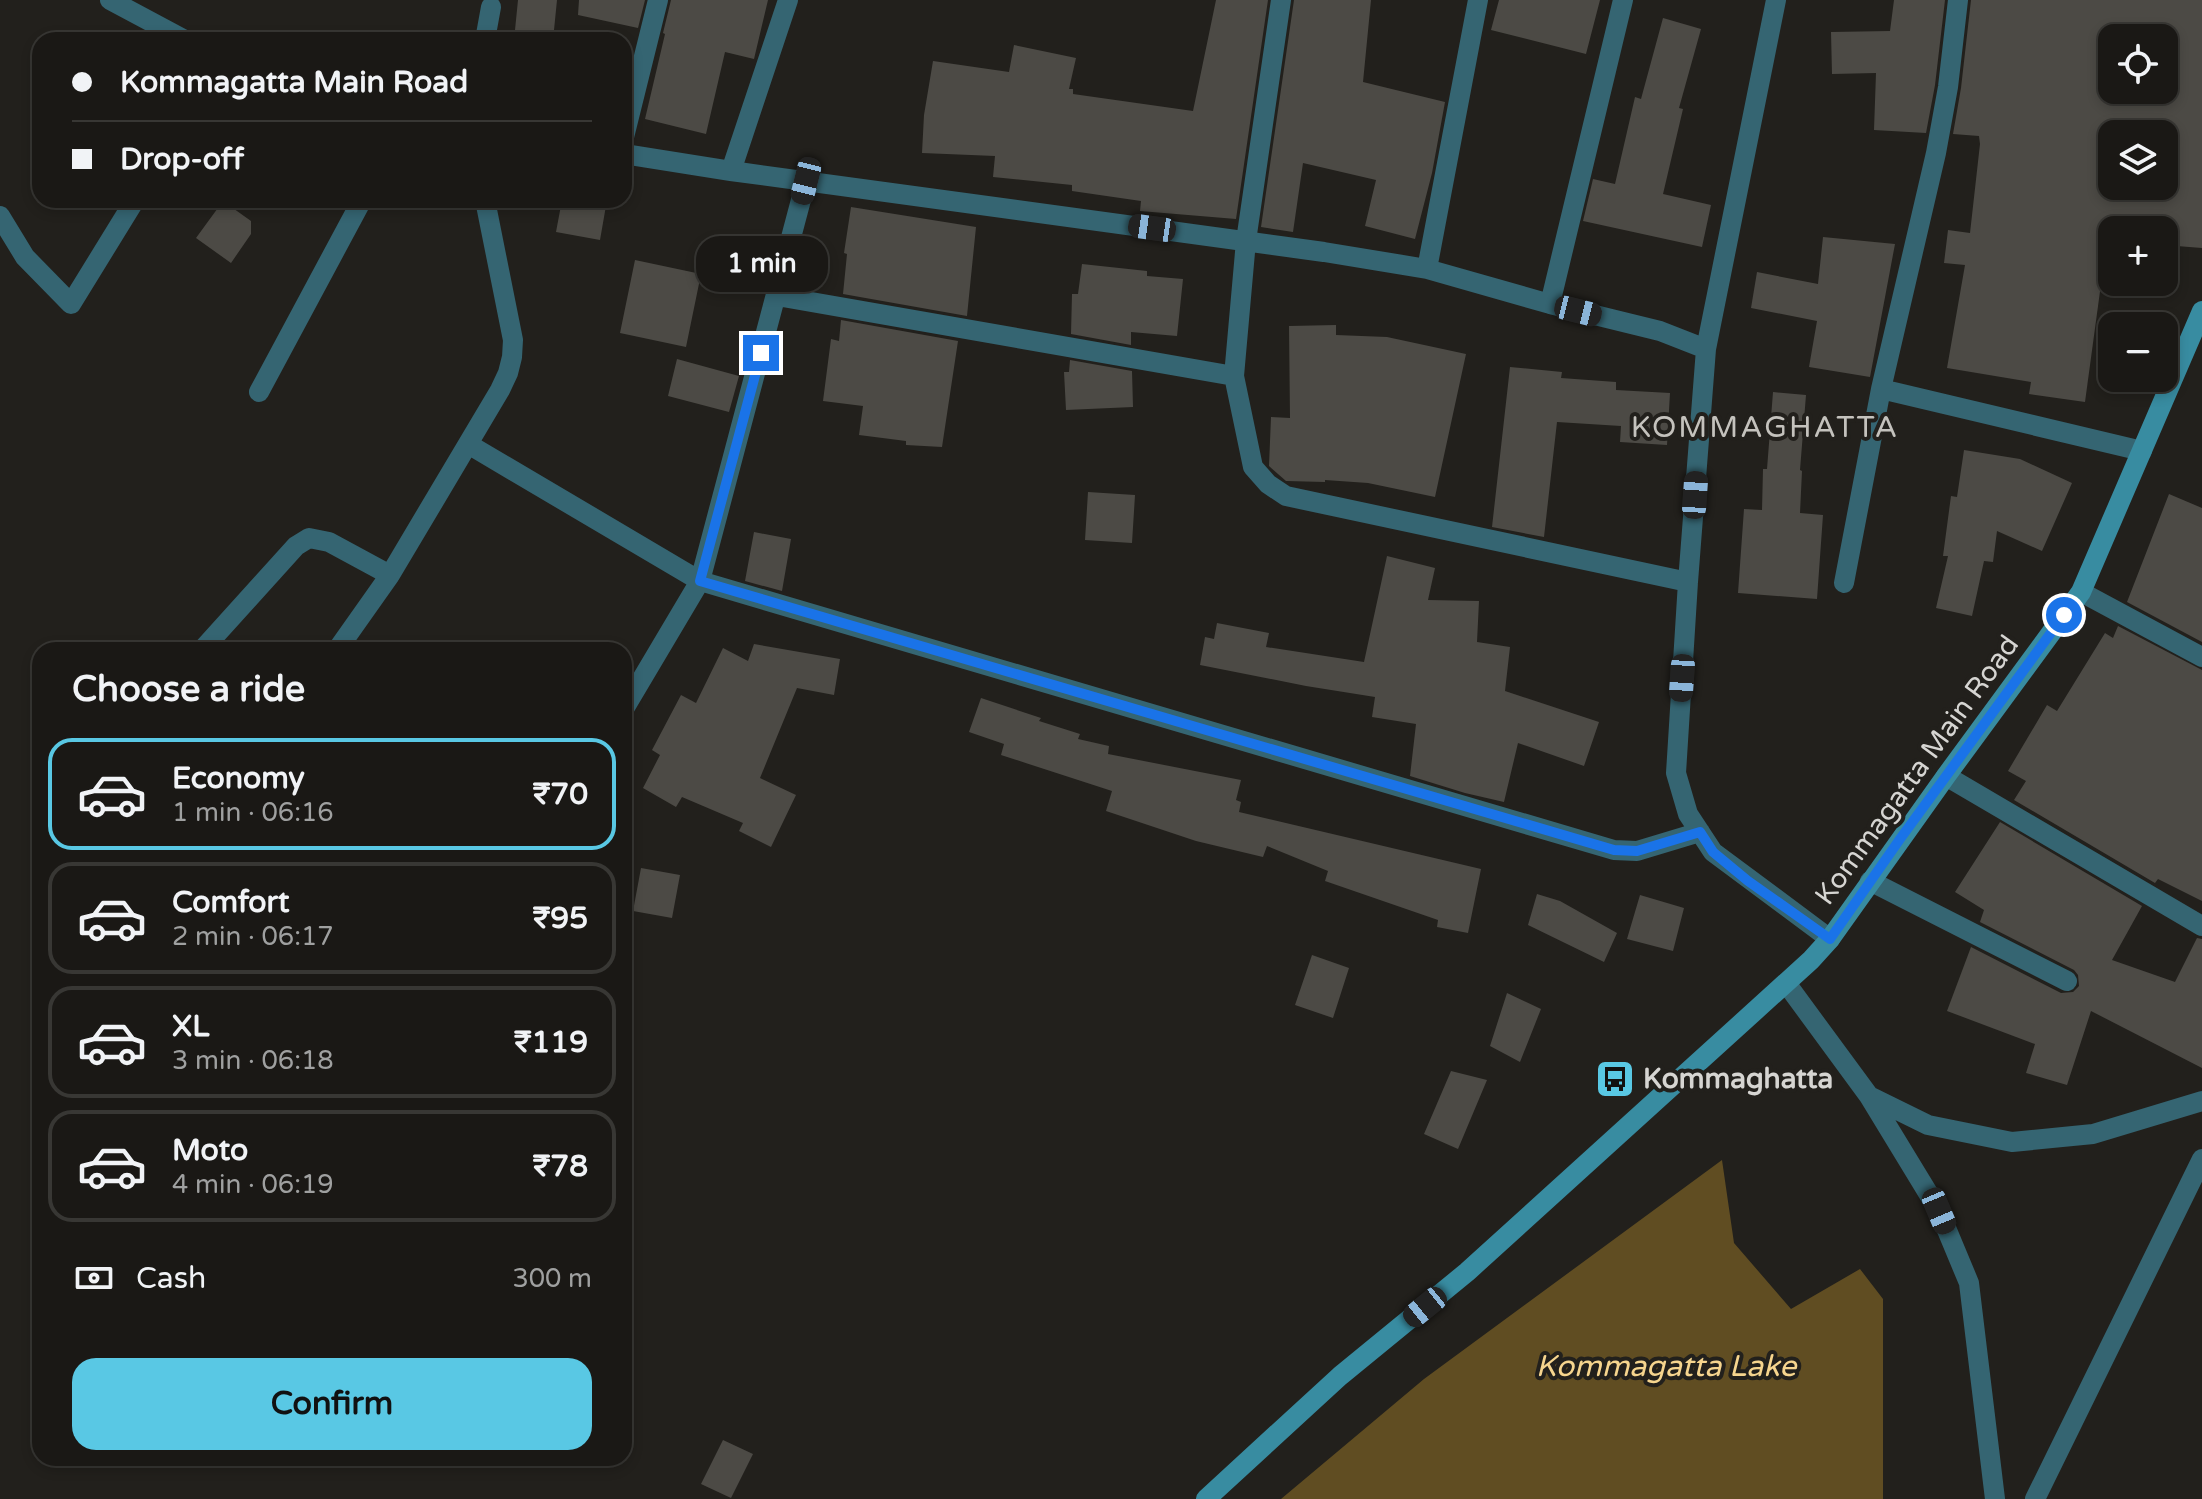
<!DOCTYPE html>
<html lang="en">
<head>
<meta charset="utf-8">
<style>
  :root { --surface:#1a1815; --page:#272522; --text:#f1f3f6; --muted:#9fa0a0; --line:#383734; --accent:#59c8e4 }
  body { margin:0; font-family:"Varela Round",sans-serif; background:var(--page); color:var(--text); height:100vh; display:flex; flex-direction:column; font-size:30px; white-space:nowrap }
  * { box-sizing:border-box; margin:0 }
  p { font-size:26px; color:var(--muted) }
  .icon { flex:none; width:44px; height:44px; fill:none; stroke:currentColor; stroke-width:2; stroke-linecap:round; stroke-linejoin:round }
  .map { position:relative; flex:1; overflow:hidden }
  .details { position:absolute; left:32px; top:642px; width:600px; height:824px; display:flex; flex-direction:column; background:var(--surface); border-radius:24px; box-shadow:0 4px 12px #0003,0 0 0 2px var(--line) }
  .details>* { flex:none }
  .guide { position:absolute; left:32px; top:32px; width:600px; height:176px; border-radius:24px; box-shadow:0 4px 12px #0003,0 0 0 2px var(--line); display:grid; align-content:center; height:176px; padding:0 40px; background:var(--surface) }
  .buttons { position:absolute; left:2098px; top:24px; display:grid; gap:16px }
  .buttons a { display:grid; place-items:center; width:80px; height:80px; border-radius:16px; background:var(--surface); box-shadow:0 4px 12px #0003,0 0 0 2px var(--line); font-size:40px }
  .end { position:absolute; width:36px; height:36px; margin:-18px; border:10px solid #1a73e8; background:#fff; box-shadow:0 0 0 4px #fff }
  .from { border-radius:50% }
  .bubble { position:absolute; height:56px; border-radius:24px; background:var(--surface); box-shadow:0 4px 12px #0003,0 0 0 2px var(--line); font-size:26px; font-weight:700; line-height:56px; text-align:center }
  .car { position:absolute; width:24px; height:48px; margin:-24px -12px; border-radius:10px; box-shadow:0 0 6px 2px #0007; background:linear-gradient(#222 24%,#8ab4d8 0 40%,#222 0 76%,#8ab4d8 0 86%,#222 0) }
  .guide b { display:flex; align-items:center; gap:28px; height:76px; font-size:30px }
  .guide b+b { border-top:2px solid var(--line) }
  .guide i { width:20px; height:20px; background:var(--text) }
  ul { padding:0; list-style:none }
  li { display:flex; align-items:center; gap:24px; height:112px; margin:0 16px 12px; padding:0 24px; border:4px solid var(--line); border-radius:24px }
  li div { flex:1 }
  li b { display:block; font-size:30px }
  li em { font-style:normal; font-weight:700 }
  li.current { border-color:var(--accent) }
  li>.icon { width:72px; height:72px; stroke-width:1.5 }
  h2 { padding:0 40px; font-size:36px; line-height:96px }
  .pay { display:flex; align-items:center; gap:20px; height:88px; padding:0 40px; font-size:30px }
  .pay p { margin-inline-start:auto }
  .primary-button { display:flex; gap:16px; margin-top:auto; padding:16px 40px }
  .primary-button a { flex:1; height:92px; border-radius:24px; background:var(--accent); color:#111; font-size:32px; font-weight:700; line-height:92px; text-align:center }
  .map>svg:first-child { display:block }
</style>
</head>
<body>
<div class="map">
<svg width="2202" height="1499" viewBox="0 0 2202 1499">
  <rect width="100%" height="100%" fill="#22201c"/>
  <path fill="#604d22" d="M 1722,1160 L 1734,1243 L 1791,1309 L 1860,1269 L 1883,1299 L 1883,1499 L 1281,1499 L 1424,1379 Z"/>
  <path fill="#4c4a45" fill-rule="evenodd" d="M 518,0 L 557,0 L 553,40 L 514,40 Z
    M 579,0 L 645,0 L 638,28 L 578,15 Z
    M 671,0 L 768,0 L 754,59 L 725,52 L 706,134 L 645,119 L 665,34 L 663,33 Z
    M 1216,0 L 1268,0 L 1236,219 L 1140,211 L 1141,201 L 1072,191 L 1072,185 L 993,177 L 995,156 L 922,153 L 924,115 L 933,61 L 1009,72 L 1014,45 L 1076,58 L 1069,89 L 1073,89 L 1073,94 L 1193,111 Z
    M 1294,0 L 1371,0 L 1363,82 L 1445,102 L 1432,173 L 1415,239 L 1365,226 L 1376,180 L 1303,163 L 1293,232 L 1261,227 Z
    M 1499,0 L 1600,0 L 1586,54 L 1491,30 Z
    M 1894,0 L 1945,0 L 1935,85 L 1926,133 L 1874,130 L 1876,73 L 1832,74 L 1831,32 L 1890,31 Z
    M 1971,0 L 2202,0 L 2202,248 L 2164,245 L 2164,230 L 2112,230 L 2112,240 L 2109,239 L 2103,284 L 2101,284 L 2085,402 L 2029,394 L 2031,382 L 1947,368 L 1965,265 L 1944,263 L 1948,230 L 1970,233 L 1980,144 L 1979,136 L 1953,134 L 1961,88 ZM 2112,38 L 2164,38 L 2164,90 L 2112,90 ZM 2112,134 L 2164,134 L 2164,186 L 2112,186 Z
    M 1663,18 L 1701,29 L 1679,108 L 1683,109 L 1663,194 L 1711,205 L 1702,247 L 1583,221 L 1593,179 L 1615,184 L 1635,97 L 1641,99 Z
    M 562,200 L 607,200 L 600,240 L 556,232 Z
    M 223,201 L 251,221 L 251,234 L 231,263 L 196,238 Z
    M 851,207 L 976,227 L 967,316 L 843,294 L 847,254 L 844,253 Z
    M 1823,237 L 1895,244 L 1870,377 L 1809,367 L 1817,321 L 1751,308 L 1757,272 L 1818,284 Z
    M 635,260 L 701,274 L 686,347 L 620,333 Z
    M 1082,264 L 1147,271 L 1147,276 L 1183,279 L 1177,336 L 1131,332 L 1131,345 L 1071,334 L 1072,294 L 1078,294 Z
    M 841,320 L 958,341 L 942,447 L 906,445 L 906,441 L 859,435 L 863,406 L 823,401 L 831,339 L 839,341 Z
    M 1336,325 L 1336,335 L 1387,337 L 1466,354 L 1435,497 L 1368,483 L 1325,480 L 1325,482 L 1286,481 L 1269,466 L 1271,417 L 1290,418 L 1289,326 Z
    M 677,359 L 739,376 L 729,412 L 668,396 Z
    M 1070,360 L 1132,371 L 1133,407 L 1066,410 L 1064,372 L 1069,372 Z
    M 1510,367 L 1562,372 L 1561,378 L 1616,382 L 1616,390 L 1670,393 L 1667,445 L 1620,442 L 1621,426 L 1557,422 L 1544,537 L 1492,527 Z
    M 1773,392 L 1806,395 L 1800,470 L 1802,471 L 1800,513 L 1823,515 L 1817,599 L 1738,593 L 1744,509 L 1762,510 L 1763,469 L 1767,469 Z
    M 1964,450 L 2020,459 L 2072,483 L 2042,551 L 1997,531 L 1993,562 L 1984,561 L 1972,616 L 1936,608 L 1948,556 L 1943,556 L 1951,496 L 1957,497 Z
    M 1088,492 L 1135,495 L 1132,543 L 1085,540 Z
    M 2169,494 L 2202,508 L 2202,642 L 2127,602 Z
    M 754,532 L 791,539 L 782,591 L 745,581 Z
    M 1387,556 L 1435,568 L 1428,600 L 1479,601 L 1477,642 L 1510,647 L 1505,691 L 1599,722 L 1584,766 L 1518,743 L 1504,802 L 1465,793 L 1410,776 L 1416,724 L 1372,717 L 1375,697 L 1306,686 L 1200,665 L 1205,637 L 1214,639 L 1217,623 L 1269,633 L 1266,647 L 1364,662 Z
    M 2118,626 L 2202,670 L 2202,901 L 2158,879 L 2155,883 L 2014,800 L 2026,781 L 2008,771 L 2047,705 L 2057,711 L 2105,633 L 2113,638 Z
    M 754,644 L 840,659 L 834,695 L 797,688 L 760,778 L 796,795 L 771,847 L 739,831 L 743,823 L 682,797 L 676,807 L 643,788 L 660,755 L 652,750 L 681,695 L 696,703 L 723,648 L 748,661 Z
    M 981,698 L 1041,718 L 1039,721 L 1080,734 L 1078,739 L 1109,746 L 1108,754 L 1241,780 L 1236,800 L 1241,802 L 1239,812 L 1481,869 L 1468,933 L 1437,927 L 1438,920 L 1325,881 L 1328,871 L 1267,846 L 1263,857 L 1196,841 L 1106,811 L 1112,791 L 1001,755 L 1004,744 L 969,732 Z
    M 2000,822 L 2142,906 L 2112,960 L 2175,982 L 2197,938 L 2202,939 L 2202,1068 L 2091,1011 L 2067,1085 L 2026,1073 L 2035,1044 L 1947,1011 L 1971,947 L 2061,993 L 2073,992 L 2079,986 L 2078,975 L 2074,970 L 1980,922 L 1984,910 L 1955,892 Z
    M 641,868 L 680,875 L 672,918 L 633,911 Z
    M 1537,894 L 1560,901 L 1617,933 L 1604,962 L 1528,925 Z
    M 1640,895 L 1684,908 L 1673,951 L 1627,939 Z
    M 1312,955 L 1349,968 L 1333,1018 L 1295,1005 Z
    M 1507,993 L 1541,1009 L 1520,1062 L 1490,1046 Z
    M 1451,1071 L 1487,1080 L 1458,1149 L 1424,1134 Z
    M 723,1440 L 753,1454 L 731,1498 L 701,1484 Z"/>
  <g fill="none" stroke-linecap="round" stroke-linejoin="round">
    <path stroke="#356572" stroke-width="20" d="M 110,0 L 185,40
      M 1281,0 L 1246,241 L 1234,376 L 1253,467 L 1268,484 L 1286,496 L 1688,582
      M 485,40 L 491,7
      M 624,137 L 658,0
      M 624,154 L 731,171 L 1324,252 L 1427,269 L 1550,304 L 1660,331 L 1706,349 L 1688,582 L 1676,773 L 1688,814 L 1713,852 L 1830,939
      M 731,171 L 788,0
      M 0,216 L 25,257 L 71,304 L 135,200
      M 1427,269 L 1478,0
      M 777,296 L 1234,376
      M 1550,304 L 1623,0
      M 1706,349 L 1776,0
      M 1881,389 L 2142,451
      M 259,392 L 362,200
      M 468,444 L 700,581 L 1614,850 L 1637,851 L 1700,832
      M 1844,583 L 1881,389 L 1936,153 L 1948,87 L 1958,0
      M 2081,592 L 2202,657
      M 202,650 L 296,546 L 309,538 L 329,542 L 390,575
      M 337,650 L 390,575 L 500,390 L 508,373 L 512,357 L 513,340 L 485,200
      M 624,709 L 700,581 L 806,181
      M 1946,776 L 2202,926
      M 1870,881 L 2067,981
      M 1786,983 L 1869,1096 L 1939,1211 L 1969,1283 L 1995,1499
      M 1869,1096 L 1928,1125 L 2012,1142 L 2093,1134 L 2202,1101
      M 2035,1499 L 2202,1159"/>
    <path stroke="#388ca1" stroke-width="20" d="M 1206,1499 L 1340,1376 L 1467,1272 L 1811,960 L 1830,939 L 1946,776 L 2081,592 L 2202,311"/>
  </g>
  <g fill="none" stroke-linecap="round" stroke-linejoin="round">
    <path stroke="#1a73e8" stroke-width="10" d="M 761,353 L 700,581 L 1614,850 L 1637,851 L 1700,832 L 1713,852 L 1748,881 L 1830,939 L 1900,839 L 2064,615"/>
  </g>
  <defs>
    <symbol id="bus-square" viewBox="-11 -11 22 22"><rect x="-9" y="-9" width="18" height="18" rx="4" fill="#59c8e4" stroke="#22201c"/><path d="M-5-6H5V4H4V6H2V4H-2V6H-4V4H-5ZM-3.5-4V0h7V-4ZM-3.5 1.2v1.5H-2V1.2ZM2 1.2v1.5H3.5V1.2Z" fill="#111"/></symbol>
  </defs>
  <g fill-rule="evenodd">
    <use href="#bus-square" x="1593" y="1057" width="44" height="44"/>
  </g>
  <g text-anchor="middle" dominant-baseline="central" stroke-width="8" stroke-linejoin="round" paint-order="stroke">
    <g font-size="28" fill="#d6d5d2" stroke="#22201c">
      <text transform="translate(1917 770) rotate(-54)">Kommagatta Main Road</text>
    </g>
    <g font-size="28" font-weight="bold" fill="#d6d5d2" stroke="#22201c" text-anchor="start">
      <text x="1643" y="1079">Kommaghatta</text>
    </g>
    <g font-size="30" letter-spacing="2" fill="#c4c2bd" stroke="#22201c">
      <text x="1765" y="427">KOMMAGHATTA</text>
    </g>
    <g font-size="30" font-style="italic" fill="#f6d58e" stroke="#22201c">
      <text x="1666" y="1366">Kommagatta Lake</text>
    </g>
  </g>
</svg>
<div class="buttons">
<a><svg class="icon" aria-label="locate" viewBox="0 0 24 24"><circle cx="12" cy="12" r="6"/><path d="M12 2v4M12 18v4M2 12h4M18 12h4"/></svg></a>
<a><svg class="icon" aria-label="layers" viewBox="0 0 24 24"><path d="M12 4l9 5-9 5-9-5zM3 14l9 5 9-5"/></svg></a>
<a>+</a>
<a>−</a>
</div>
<i class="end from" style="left:2064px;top:615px"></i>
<i class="end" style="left:761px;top:353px"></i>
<div class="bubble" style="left:696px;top:236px;width:132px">1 min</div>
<i class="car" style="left:806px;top:181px;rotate:194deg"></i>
<i class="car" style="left:1152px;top:228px;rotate:278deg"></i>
<i class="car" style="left:1578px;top:311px;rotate:104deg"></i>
<i class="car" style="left:1695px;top:495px;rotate:4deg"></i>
<i class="car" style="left:1682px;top:678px;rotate:184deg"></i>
<i class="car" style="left:1939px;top:1211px;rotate:157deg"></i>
<i class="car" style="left:1425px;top:1307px;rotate:231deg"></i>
<div class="guide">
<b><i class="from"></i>Kommagatta Main Road</b>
<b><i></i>Drop-off</b>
</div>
<section class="details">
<h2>Choose a ride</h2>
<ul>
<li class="current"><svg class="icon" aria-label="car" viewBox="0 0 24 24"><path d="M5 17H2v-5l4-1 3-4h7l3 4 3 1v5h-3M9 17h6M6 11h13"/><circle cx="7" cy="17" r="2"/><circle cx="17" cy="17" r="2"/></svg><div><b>Economy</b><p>1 min · 06:16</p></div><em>₹70</em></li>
<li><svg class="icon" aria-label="car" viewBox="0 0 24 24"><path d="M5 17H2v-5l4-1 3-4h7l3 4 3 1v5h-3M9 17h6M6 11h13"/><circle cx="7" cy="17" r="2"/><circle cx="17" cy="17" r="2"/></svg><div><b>Comfort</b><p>2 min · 06:17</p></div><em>₹95</em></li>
<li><svg class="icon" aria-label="car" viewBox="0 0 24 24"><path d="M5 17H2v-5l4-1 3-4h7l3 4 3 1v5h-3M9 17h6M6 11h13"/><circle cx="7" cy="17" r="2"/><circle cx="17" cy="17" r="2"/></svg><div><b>XL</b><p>3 min · 06:18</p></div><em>₹119</em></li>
<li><svg class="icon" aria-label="car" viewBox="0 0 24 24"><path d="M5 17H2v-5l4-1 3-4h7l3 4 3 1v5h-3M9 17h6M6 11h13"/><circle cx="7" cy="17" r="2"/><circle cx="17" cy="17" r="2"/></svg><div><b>Moto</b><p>4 min · 06:19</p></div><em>₹78</em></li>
</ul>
<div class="pay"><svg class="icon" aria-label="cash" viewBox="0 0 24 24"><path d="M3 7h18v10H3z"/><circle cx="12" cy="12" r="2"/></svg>Cash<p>300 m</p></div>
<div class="primary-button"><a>Confirm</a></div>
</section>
</div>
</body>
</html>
